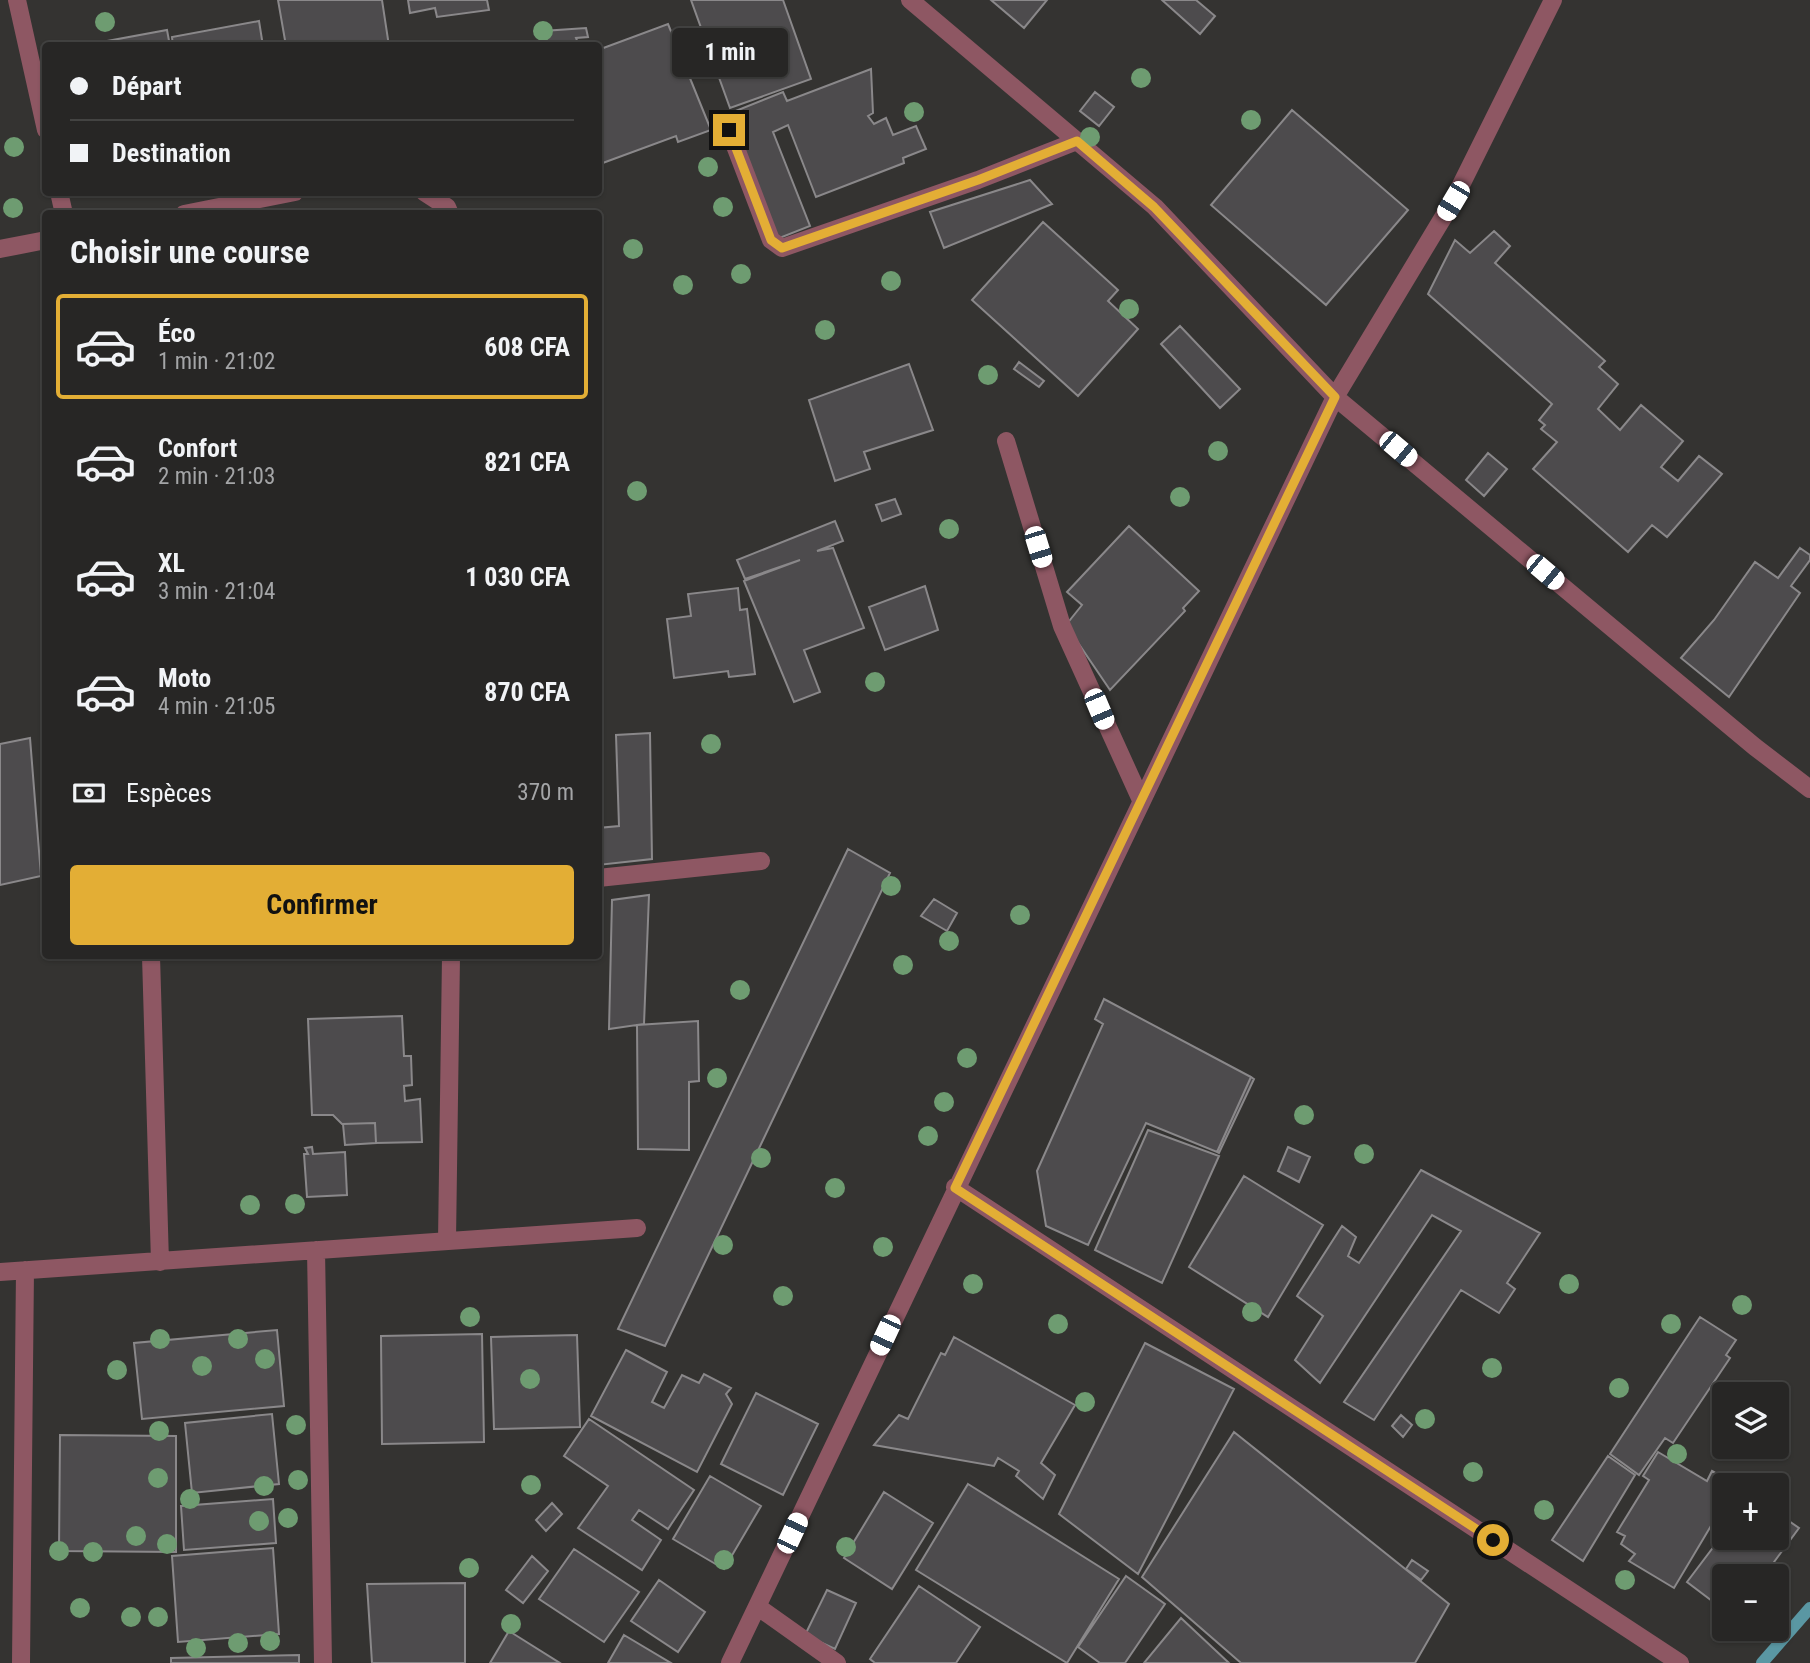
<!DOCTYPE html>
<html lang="fr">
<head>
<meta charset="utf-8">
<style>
  :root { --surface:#272625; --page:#2f2e2d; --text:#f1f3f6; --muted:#a4a5a7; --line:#434342; --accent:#e3ae35 }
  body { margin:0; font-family:"Roboto Condensed",sans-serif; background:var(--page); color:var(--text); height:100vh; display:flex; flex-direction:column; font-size:26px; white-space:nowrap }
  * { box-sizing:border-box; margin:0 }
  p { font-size:23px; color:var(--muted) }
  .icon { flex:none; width:38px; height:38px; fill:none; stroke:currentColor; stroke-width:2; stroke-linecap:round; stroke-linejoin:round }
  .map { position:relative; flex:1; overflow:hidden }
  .panel { position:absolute; left:42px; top:210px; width:560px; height:749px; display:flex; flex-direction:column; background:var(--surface); border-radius:7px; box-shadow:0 2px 5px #0004,0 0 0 2px var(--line) }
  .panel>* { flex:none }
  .hud { position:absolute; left:42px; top:42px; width:560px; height:154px; border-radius:7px; box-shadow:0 2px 5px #0004,0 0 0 2px var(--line); display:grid; align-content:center; height:154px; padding:0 28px; background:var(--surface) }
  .tools { position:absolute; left:1712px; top:1382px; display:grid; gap:14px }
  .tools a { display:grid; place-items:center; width:77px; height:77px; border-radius:7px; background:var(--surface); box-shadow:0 2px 5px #0004,0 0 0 2px var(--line); font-size:35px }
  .end { position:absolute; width:32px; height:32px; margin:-16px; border:9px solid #e3ae35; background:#111; box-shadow:0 0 0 4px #111 }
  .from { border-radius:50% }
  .bubble { position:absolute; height:49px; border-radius:7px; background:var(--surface); box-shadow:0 2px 5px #0004,0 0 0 2px var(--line); font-size:23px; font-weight:700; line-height:49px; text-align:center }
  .car { position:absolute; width:21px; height:42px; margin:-21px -10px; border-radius:9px; box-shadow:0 0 5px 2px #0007; background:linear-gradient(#fff 24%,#345 0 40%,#fff 0 76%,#345 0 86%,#fff 0) }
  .hud b { display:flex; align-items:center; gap:24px; height:66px; font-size:26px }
  .hud b+b { border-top:2px solid var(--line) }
  .hud i { width:18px; height:18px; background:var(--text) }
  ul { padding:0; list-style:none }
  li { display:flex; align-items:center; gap:21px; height:105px; margin:0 14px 10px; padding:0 14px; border:4px solid transparent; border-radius:7px }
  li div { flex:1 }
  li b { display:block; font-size:26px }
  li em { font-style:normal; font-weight:700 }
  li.selected { border-color:var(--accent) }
  li>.icon { width:63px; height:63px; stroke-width:1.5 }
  h2 { padding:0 28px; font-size:32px; line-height:84px }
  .pay { display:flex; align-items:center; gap:18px; height:77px; padding:0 28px; font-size:26px }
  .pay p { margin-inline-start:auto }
  .button { display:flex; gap:14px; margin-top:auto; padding:14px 28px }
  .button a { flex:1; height:80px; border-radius:7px; background:var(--accent); color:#111; font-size:28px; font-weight:700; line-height:80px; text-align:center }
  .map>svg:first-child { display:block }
</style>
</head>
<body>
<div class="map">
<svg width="1810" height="1663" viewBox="0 0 1810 1663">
  <rect width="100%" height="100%" fill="#343331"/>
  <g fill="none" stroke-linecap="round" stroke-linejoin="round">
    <path stroke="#5a97a3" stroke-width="12" d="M 1762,1663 L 1810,1608"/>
  </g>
  <path fill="#4d4b4d" stroke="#8a888a" stroke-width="2" d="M 278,0 L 382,0 L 389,46 L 286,46 Z
    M 408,0 L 487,0 L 489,10 L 437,17 L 435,8 L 410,13 Z
    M 691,0 L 783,0 L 811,79 L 730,108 Z
    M 991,0 L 1047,0 L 1024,28 Z
    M 1162,0 L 1196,0 L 1215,16 L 1200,34 Z
    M 259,21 L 263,46 L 173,46 L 172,37 Z
    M 668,24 L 711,130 L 678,142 L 676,136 L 600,164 L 598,50 Z
    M 586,28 L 588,37 L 576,38 L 578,43 L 566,46 L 549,46 L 543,31 Z
    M 167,30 L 170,46 L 80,46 Z
    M 871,69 L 873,113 L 868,116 L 874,124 L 886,118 L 893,135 L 916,126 L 926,149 L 903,158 L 904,163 L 816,197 L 788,125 L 773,132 L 810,226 L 777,239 L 728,114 L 783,92 L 787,101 Z
    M 1095,92 L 1114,107 L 1099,126 L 1080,111 Z
    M 1292,110 L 1408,210 L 1326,305 L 1211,205 Z
    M 1030,180 L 1052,204 L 944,248 L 930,212 Z
    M 1043,222 L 1118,290 L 1108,301 L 1138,329 L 1078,396 L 972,300 Z
    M 1494,231 L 1510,246 L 1495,263 L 1605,361 L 1599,367 L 1618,384 L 1598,409 L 1620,430 L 1641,405 L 1683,441 L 1661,467 L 1678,481 L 1699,456 L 1722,474 L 1667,537 L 1652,525 L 1628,552 L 1533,469 L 1557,442 L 1541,429 L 1545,425 L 1539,420 L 1552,404 L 1428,294 L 1455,240 L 1470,253 Z
    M 1180,326 L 1240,389 L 1220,408 L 1161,344 Z
    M 1019,362 L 1044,381 L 1039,387 L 1014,369 Z
    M 909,364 L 933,430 L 864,452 L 870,469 L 835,481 L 809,400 Z
    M 1488,453 L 1507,469 L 1484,496 L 1466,480 Z
    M 895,499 L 901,514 L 882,521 L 876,505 Z
    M 835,521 L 843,541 L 817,551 L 833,548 L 864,628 L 804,650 L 820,692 L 794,702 L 744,581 L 800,560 L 745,579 L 737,560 Z
    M 1129,526 L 1199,591 L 1183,608 L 1185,611 L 1110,690 L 1066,625 L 1082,605 L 1067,592 Z
    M 1800,548 L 1810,555 L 1810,560 L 1791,586 L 1800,593 L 1729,697 L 1681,658 L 1714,620 L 1755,562 L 1778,578 Z
    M 925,586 L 938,630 L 885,650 L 869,607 Z
    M 738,588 L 740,610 L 747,609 L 755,674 L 729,677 L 728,671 L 674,678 L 667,619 L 691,616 L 688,594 Z
    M 650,733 L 652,859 L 598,865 L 598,828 L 619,826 L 616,735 Z
    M 30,738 L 41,876 L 0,885 L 0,744 Z
    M 848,849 L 890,873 L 665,1346 L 618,1329 Z
    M 649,895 L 644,1024 L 609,1029 L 612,900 Z
    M 934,899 L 957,913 L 947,931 L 921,916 Z
    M 1104,999 L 1251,1077 L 1217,1152 L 1146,1123 L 1088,1245 L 1046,1226 L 1037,1171 L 1103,1024 L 1095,1019 Z
    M 402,1016 L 404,1056 L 411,1056 L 412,1085 L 404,1086 L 405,1101 L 420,1099 L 422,1142 L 376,1143 L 375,1123 L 342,1124 L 333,1115 L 312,1115 L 308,1019 Z
    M 698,1021 L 699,1081 L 689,1082 L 689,1150 L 638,1149 L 637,1025 Z
    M 1251,1077 L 1254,1079 L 1219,1153 L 1217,1152 Z
    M 375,1123 L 376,1143 L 345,1145 L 343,1124 Z
    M 1148,1130 L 1219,1156 L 1162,1283 L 1095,1250 Z
    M 312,1147 L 313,1154 L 345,1152 L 347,1195 L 307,1197 L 304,1154 L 308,1154 L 305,1148 Z
    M 1288,1147 L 1310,1157 L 1299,1182 L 1278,1171 Z
    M 1421,1170 L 1540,1233 L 1507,1283 L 1515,1289 L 1499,1313 L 1461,1290 L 1374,1420 L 1344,1402 L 1461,1231 L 1432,1215 L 1320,1383 L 1295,1360 L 1323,1316 L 1297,1296 L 1342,1226 L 1356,1237 L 1348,1256 L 1359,1263 Z
    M 1244,1176 L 1323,1225 L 1268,1317 L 1189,1267 Z
    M 1700,1317 L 1736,1340 L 1726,1355 L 1730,1358 L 1673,1443 L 1665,1438 L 1639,1475 L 1610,1454 Z
    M 277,1330 L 284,1406 L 142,1419 L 134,1343 Z
    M 482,1334 L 484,1442 L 382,1444 L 381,1336 Z
    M 577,1335 L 580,1427 L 494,1429 L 491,1337 Z
    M 954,1337 L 1075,1405 L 1041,1463 L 1055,1475 L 1043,1499 L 1016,1476 L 1019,1471 L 998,1458 L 994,1466 L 874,1445 L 899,1415 L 908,1419 L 941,1353 L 945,1355 Z
    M 1145,1343 L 1234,1389 L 1138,1574 L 1059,1514 Z
    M 626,1350 L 667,1372 L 652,1402 L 664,1408 L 682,1375 L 699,1383 L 704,1374 L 731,1388 L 726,1394 L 732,1404 L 697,1472 L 591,1416 Z
    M 756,1393 L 818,1424 L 783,1495 L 721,1464 Z
    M 272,1414 L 279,1484 L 192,1493 L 185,1423 Z
    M 1401,1415 L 1412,1425 L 1403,1437 L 1392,1426 Z
    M 589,1419 L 694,1490 L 668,1529 L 639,1510 L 632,1520 L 661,1540 L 642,1570 L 578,1528 L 608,1486 L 564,1456 Z
    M 1234,1432 L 1449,1604 L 1415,1663 L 1241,1663 L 1142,1577 Z
    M 60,1435 L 176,1436 L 176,1552 L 59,1551 Z
    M 1658,1452 L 1707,1481 L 1712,1471 L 1726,1479 L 1720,1491 L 1724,1493 L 1724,1504 L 1674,1588 L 1629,1561 L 1635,1554 L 1621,1544 L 1625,1536 L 1617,1532 L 1649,1480 L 1643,1476 Z
    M 1608,1456 L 1635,1475 L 1583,1561 L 1552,1540 Z
    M 710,1476 L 761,1506 L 724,1569 L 673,1539 Z
    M 968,1484 L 1119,1579 L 1067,1663 L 916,1570 Z
    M 884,1492 L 933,1523 L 892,1589 L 844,1558 Z
    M 273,1499 L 276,1543 L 184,1550 L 181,1506 Z
    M 552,1503 L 562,1514 L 546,1531 L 536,1520 Z
    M 1776,1512 L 1799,1528 L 1763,1577 L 1724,1577 L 1724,1610 L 1687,1582 L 1724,1533 L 1724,1538 L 1776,1538 Z
    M 273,1548 L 279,1634 L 178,1642 L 172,1556 Z
    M 574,1549 L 639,1592 L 604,1642 L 539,1599 Z
    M 532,1556 L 548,1571 L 523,1603 L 506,1590 Z
    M 1412,1560 L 1428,1571 L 1421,1580 L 1406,1569 Z
    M 1126,1576 L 1165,1604 L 1125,1663 L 1100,1663 L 1078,1647 Z
    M 659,1580 L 705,1612 L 678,1652 L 631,1621 Z
    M 465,1583 L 465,1663 L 372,1663 L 367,1584 Z
    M 919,1586 L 980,1627 L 956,1663 L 875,1663 L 870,1659 Z
    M 827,1590 L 856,1603 L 835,1649 L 805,1635 Z
    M 1181,1618 L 1229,1663 L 1144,1663 Z
    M 509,1631 L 560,1663 L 490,1663 Z
    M 624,1635 L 671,1663 L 608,1663 Z
    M 299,1655 L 299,1663 L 171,1663 L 171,1658 Z"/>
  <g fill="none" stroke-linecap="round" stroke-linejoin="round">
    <path stroke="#8e5763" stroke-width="18" d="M 17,0 L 46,130
      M 910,0 L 1155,207 L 1335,397 L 1755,747 L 1810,789
      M 729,130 L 771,240 L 782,248 L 978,180 L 1077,141
      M 59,192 L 64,214
      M 424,192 L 447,207 L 450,214
      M 184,214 L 295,192
      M 0,249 L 46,240
      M 1006,441 L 1062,626 L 1141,800
      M 598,878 L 761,861
      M 151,956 L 160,1262
      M 955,1187 L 1680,1663
      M 447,1241 L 451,956
      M 316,1250 L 323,1663
      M 0,1272 L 637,1228
      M 758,1607 L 837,1663
      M 21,1663 L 25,1270
      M 730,1663 L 1335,397 L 1453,201 L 1553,0"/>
  </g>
  <g fill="#6e9c71">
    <circle cx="105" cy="22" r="10"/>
    <circle cx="543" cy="31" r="10"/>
    <circle cx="1141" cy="78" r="10"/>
    <circle cx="914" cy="112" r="10"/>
    <circle cx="1251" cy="120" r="10"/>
    <circle cx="1090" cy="137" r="10"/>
    <circle cx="14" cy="147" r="10"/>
    <circle cx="708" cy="167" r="10"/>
    <circle cx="723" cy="207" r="10"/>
    <circle cx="13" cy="208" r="10"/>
    <circle cx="633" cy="249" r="10"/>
    <circle cx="741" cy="274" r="10"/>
    <circle cx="891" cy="281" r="10"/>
    <circle cx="683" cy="285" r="10"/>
    <circle cx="1129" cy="309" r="10"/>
    <circle cx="825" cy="330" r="10"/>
    <circle cx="988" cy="375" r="10"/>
    <circle cx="1218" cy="451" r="10"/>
    <circle cx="637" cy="491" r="10"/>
    <circle cx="1180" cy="497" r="10"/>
    <circle cx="949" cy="529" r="10"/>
    <circle cx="875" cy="682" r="10"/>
    <circle cx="711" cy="744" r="10"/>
    <circle cx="891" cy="886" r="10"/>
    <circle cx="1020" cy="915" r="10"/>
    <circle cx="949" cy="941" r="10"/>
    <circle cx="903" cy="965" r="10"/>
    <circle cx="740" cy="990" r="10"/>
    <circle cx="967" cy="1058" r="10"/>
    <circle cx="717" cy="1078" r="10"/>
    <circle cx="944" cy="1102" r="10"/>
    <circle cx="1304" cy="1115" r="10"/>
    <circle cx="928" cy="1136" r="10"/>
    <circle cx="1364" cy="1154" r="10"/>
    <circle cx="761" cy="1158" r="10"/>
    <circle cx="835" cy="1188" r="10"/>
    <circle cx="295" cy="1204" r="10"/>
    <circle cx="250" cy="1205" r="10"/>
    <circle cx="723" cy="1245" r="10"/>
    <circle cx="883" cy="1247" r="10"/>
    <circle cx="973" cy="1284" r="10"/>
    <circle cx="1569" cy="1284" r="10"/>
    <circle cx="783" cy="1296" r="10"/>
    <circle cx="1742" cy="1305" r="10"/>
    <circle cx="1252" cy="1312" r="10"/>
    <circle cx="470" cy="1317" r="10"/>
    <circle cx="1058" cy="1324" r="10"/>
    <circle cx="1671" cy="1324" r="10"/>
    <circle cx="160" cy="1339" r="10"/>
    <circle cx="238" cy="1339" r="10"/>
    <circle cx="265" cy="1359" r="10"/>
    <circle cx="202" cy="1366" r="10"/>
    <circle cx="1492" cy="1368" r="10"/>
    <circle cx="117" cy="1370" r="10"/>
    <circle cx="530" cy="1379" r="10"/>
    <circle cx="1619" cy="1388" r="10"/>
    <circle cx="1085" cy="1402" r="10"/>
    <circle cx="1425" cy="1419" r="10"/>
    <circle cx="296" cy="1425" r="10"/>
    <circle cx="159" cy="1431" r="10"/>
    <circle cx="1677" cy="1454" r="10"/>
    <circle cx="1473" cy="1472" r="10"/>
    <circle cx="158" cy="1478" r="10"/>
    <circle cx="298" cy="1480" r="10"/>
    <circle cx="531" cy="1485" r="10"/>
    <circle cx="264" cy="1486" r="10"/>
    <circle cx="190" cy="1499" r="10"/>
    <circle cx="1544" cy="1510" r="10"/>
    <circle cx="288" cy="1518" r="10"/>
    <circle cx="259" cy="1521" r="10"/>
    <circle cx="136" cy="1536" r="10"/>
    <circle cx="167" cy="1544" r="10"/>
    <circle cx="846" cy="1547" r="10"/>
    <circle cx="59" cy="1551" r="10"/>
    <circle cx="93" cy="1552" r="10"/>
    <circle cx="724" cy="1560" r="10"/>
    <circle cx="469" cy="1568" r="10"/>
    <circle cx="1625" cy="1580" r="10"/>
    <circle cx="80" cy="1608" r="10"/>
    <circle cx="131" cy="1617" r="10"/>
    <circle cx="158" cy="1617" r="10"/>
    <circle cx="511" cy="1624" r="10"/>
    <circle cx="270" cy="1641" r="10"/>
    <circle cx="238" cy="1643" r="10"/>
    <circle cx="196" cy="1648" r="10"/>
  </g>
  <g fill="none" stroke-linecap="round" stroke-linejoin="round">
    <path stroke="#e3ae35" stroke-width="9" d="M 729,130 L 771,240 L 782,248 L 978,180 L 1077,141 L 1154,207 L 1335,397 L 955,1188 L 1493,1540"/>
  </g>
</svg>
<div class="tools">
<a><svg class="icon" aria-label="layers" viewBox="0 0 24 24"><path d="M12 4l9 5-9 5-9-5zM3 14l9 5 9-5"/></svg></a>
<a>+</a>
<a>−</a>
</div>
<i class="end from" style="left:1493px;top:1540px"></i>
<i class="end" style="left:729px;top:130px"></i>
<div class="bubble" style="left:672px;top:28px;width:116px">1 min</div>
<i class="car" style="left:1453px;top:201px;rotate:211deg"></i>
<i class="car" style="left:1398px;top:449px;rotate:130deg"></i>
<i class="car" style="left:1038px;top:547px;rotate:163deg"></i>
<i class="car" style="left:1545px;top:572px;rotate:130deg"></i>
<i class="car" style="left:1099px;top:709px;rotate:157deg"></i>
<i class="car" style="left:885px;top:1335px;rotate:205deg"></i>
<i class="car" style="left:792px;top:1533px;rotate:25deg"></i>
<div class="hud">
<b><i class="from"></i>Départ</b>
<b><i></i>Destination</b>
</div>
<section class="panel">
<h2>Choisir une course</h2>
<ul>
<li class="selected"><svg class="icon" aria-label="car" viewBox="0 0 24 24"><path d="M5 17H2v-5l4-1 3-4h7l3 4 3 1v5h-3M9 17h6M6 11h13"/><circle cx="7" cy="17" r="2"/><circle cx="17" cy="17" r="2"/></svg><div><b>Éco</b><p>1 min · 21:02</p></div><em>608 CFA</em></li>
<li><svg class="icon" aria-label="car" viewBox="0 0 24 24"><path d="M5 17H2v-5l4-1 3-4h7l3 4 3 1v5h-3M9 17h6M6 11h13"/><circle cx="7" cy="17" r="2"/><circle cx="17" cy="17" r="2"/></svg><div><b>Confort</b><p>2 min · 21:03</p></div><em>821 CFA</em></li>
<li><svg class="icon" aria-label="car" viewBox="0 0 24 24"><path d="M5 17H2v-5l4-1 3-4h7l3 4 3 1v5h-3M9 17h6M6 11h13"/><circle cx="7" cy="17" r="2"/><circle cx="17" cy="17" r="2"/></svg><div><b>XL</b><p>3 min · 21:04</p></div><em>1 030 CFA</em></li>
<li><svg class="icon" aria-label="car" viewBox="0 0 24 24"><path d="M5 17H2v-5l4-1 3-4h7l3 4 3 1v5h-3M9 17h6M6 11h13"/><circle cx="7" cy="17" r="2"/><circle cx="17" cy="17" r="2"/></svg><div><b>Moto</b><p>4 min · 21:05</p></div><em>870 CFA</em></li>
</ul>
<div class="pay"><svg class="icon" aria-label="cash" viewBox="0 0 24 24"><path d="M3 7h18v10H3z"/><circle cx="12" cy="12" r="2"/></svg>Espèces<p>370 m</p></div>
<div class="button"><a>Confirmer</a></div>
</section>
</div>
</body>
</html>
